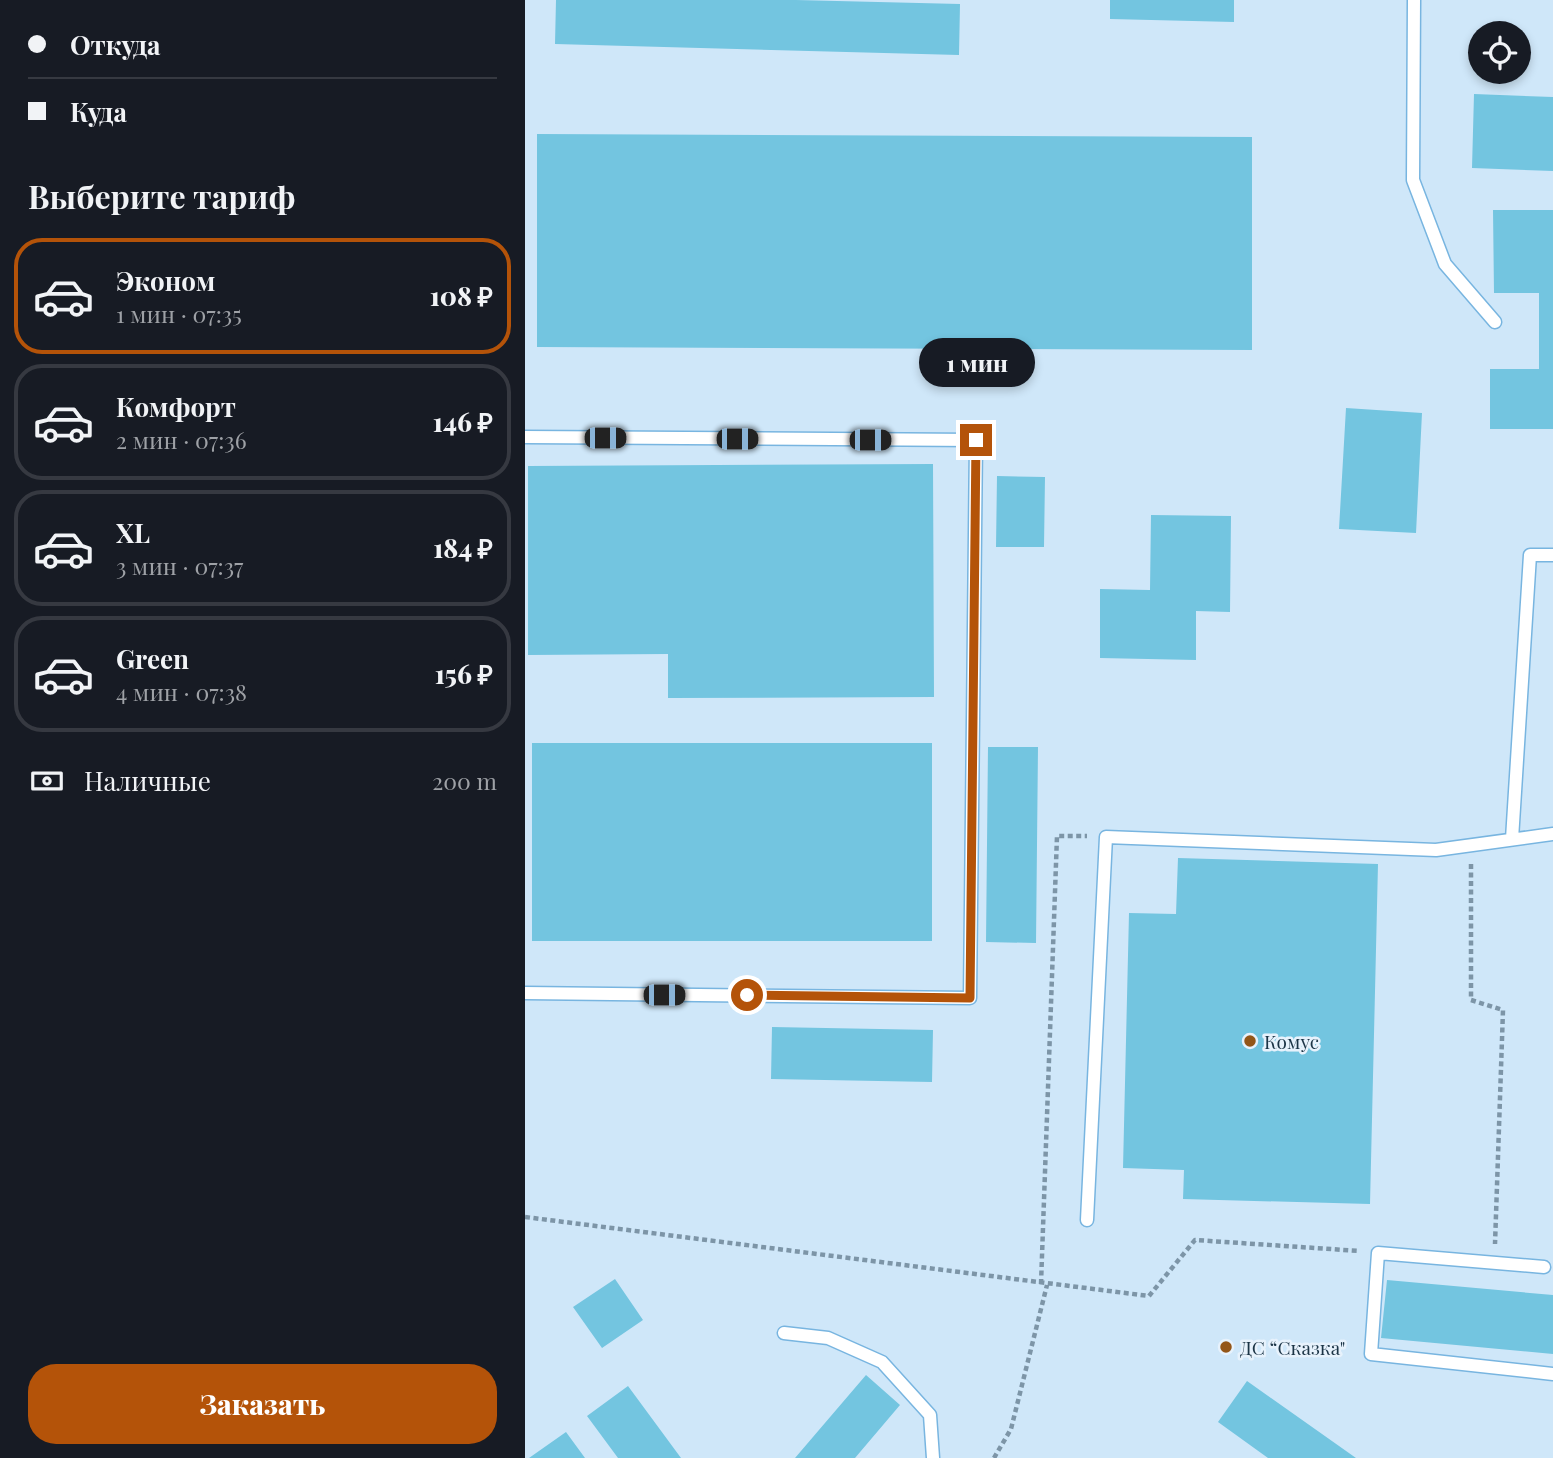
<!DOCTYPE html>
<html lang="ru">
<head>
<meta charset="utf-8">
<style>
  :root { --surface:#171b24; --page:#242831; --text:#f1f3f6; --muted:#9ea1a6; --line:#363941; --accent:#b45309 }
  body { margin:0; font-family:"Playfair Display",serif; background:var(--page); color:var(--text); height:100vh; display:flex; flex-direction:column; font-size:26px; white-space:nowrap }
  * { box-sizing:border-box; margin:0 }
  p { font-size:23px; color:var(--muted) }
  .icon { flex:none; width:38px; height:38px; fill:none; stroke:currentColor; stroke-width:2; stroke-linecap:round; stroke-linejoin:round }
  .map { position:relative; flex:1; overflow:hidden }
  .panel { display:flex; flex-direction:column; background:var(--surface); width:525px }
  .panel>* { flex:none }
  .hud { display:grid; align-content:center; height:154px; padding:0 28px; background:var(--surface) }
  .tools { position:absolute; left:943px; top:21px; display:grid; gap:14px }
  .tools a { display:grid; place-items:center; width:63px; height:63px; border-radius:50%; background:var(--surface); box-shadow:0 4px 10px #0003; font-size:35px }
  .end { position:absolute; width:32px; height:32px; margin:-16px; border:9px solid #b45309; background:#fff; box-shadow:0 0 0 4px #fff }
  .from { border-radius:50% }
  .bubble { position:absolute; height:49px; border-radius:24px; background:var(--surface); box-shadow:0 4px 10px #0003; font-size:23px; font-weight:800; line-height:49px; text-align:center }
  .car { position:absolute; width:21px; height:42px; margin:-21px -10px; border-radius:9px; box-shadow:0 0 5px 2px #0007; background:linear-gradient(#222 24%,#8ab4d8 0 40%,#222 0 76%,#8ab4d8 0 86%,#222 0) }
  .hud b { display:flex; align-items:center; gap:24px; height:66px; font-size:26px }
  .hud b+b { border-top:2px solid var(--line) }
  .hud i { width:18px; height:18px; background:var(--text) }
  ul { padding:0; list-style:none }
  li { display:flex; align-items:center; gap:21px; height:116px; margin:0 14px 10px; padding:0 14px; border:4px solid var(--line); border-radius:28px }
  li div { flex:1 }
  li b { display:block; font-size:26px }
  li em { font-style:normal; font-weight:800 }
  li.on { border-color:var(--accent) }
  li>.icon { width:63px; height:63px; stroke-width:1.5 }
  h2 { padding:0 28px; font-size:32px; line-height:84px }
  .pay { display:flex; align-items:center; gap:18px; height:77px; padding:0 28px; font-size:26px }
  .pay p { margin-inline-start:auto }
  .cta { display:flex; gap:14px; margin-top:auto; padding:14px 28px }
  .cta a { flex:1; height:80px; border-radius:28px; background:var(--accent); color:#fff; font-size:28px; font-weight:800; line-height:80px; text-align:center }
  main { display:flex; flex:1; min-height:0 }
  .map>svg:first-child { display:block }
</style>
</head>
<body>
<main>
<section class="panel">
<div class="hud">
<b><i class="from"></i>Откуда</b>
<b><i></i>Куда</b>
</div>
<h2>Выберите тариф</h2>
<ul>
<li class="on"><svg class="icon" aria-label="car" viewBox="0 0 24 24"><path d="M5 17H2v-5l4-1 3-4h7l3 4 3 1v5h-3M9 17h6M6 11h13"/><circle cx="7" cy="17" r="2"/><circle cx="17" cy="17" r="2"/></svg><div><b>Эконом</b><p>1 мин · 07:35</p></div><em>108 ₽</em></li>
<li><svg class="icon" aria-label="car" viewBox="0 0 24 24"><path d="M5 17H2v-5l4-1 3-4h7l3 4 3 1v5h-3M9 17h6M6 11h13"/><circle cx="7" cy="17" r="2"/><circle cx="17" cy="17" r="2"/></svg><div><b>Комфорт</b><p>2 мин · 07:36</p></div><em>146 ₽</em></li>
<li><svg class="icon" aria-label="car" viewBox="0 0 24 24"><path d="M5 17H2v-5l4-1 3-4h7l3 4 3 1v5h-3M9 17h6M6 11h13"/><circle cx="7" cy="17" r="2"/><circle cx="17" cy="17" r="2"/></svg><div><b>XL</b><p>3 мин · 07:37</p></div><em>184 ₽</em></li>
<li><svg class="icon" aria-label="car" viewBox="0 0 24 24"><path d="M5 17H2v-5l4-1 3-4h7l3 4 3 1v5h-3M9 17h6M6 11h13"/><circle cx="7" cy="17" r="2"/><circle cx="17" cy="17" r="2"/></svg><div><b>Green</b><p>4 мин · 07:38</p></div><em>156 ₽</em></li>
</ul>
<div class="pay"><svg class="icon" aria-label="cash" viewBox="0 0 24 24"><path d="M3 7h18v10H3z"/><circle cx="12" cy="12" r="2"/></svg>Наличные<p>200 m</p></div>
<div class="cta"><a>Заказать</a></div>
</section>
<div class="map">
<svg width="1028" height="1458" viewBox="0 0 1028 1458">
  <rect width="100%" height="100%" fill="#cfe7f9"/>
  <path fill="#73c5e0" d="M 31,0 L 271,0 L 435,4 L 434,55 L 30,44 Z
    M 585,0 L 709,0 L 709,22 L 585,19 Z
    M 949,94 L 1028,97 L 1028,171 L 947,168 Z
    M 12,134 L 727,137 L 727,350 L 12,347 Z
    M 968,210 L 1028,210 L 1028,429 L 965,429 L 965,369 L 1014,369 L 1014,293 L 969,293 Z
    M 821,408 L 897,413 L 891,533 L 814,529 Z
    M 408,464 L 409,697 L 143,698 L 143,654 L 3,655 L 3,466 Z
    M 472,476 L 520,477 L 519,547 L 471,547 Z
    M 626,515 L 706,516 L 705,612 L 671,611 L 671,660 L 575,658 L 575,589 L 625,590 Z
    M 7,743 L 407,743 L 407,941 L 7,941 Z
    M 463,747 L 513,747 L 511,943 L 461,942 Z
    M 653,858 L 853,864 L 845,1204 L 658,1199 L 659,1170 L 598,1168 L 604,913 L 651,914 Z
    M 247,1027 L 408,1030 L 407,1082 L 246,1079 Z
    M 90,1279 L 118,1320 L 77,1348 L 48,1307 Z
    M 862,1280 L 1028,1295 L 1028,1354 L 856,1338 Z
    M 341,1375 L 375,1405 L 330,1458 L 270,1458 Z
    M 722,1381 L 831,1458 L 743,1458 L 693,1422 Z
    M 103,1386 L 156,1458 L 93,1458 L 62,1416 Z
    M 41,1432 L 60,1458 L 4,1458 Z"/>
  <g fill="none" stroke-linecap="round" stroke-linejoin="round">
    <defs>
      <path id="service" d="M 889,0 L 888,180 L 920,264 L 970,322
        M 0,437 L 451,440 L 445,998 L 0,993
        M 987,839 L 1005,555 L 1028,555
        M 562,1220 L 581,837 L 911,850 L 1028,834
        M 1019,1267 L 853,1253 L 846,1354 L 1028,1374
        M 259,1333 L 303,1338 L 357,1362 L 405,1415 L 408,1458"/>
    </defs>
    <use href="#service" stroke="#78b5e0" stroke-width="15"/>
    <path stroke="#7d95a7" stroke-width="4.5" stroke-dasharray="5 3.5" stroke-linecap="butt" d="M 946,864 L 946,1000 L 978,1010 L 970,1244
      M 0,1217 L 624,1296 L 670,1240 L 835,1251
      M 516,1284 L 532,836 L 562,836
      M 469,1458 L 486,1429 L 522,1285"/>
    <use href="#service" stroke="#fff" stroke-width="12"/>
  </g>
  <g fill="none" stroke-linecap="round" stroke-linejoin="round">
    <path stroke="#b45309" stroke-width="9" d="M 222,995 L 445,998 L 451,440"/>
  </g>
  <g fill="#935618" stroke="#e7f2fc" stroke-width="2.5">
    <circle cx="725" cy="1041" r="7"/>
    <circle cx="701" cy="1347" r="7"/>
  </g>
  <g text-anchor="middle" dominant-baseline="central" stroke-width="5" stroke-linejoin="round" paint-order="stroke">
    <g font-size="19" fill="#1b3446" stroke="#e7f2fc" text-anchor="start">
      <text x="739" y="1041">Комус</text>
      <text x="715" y="1347">ДС “Сказка"</text>
    </g>
  </g>
</svg>
<div class="tools">
<a><svg class="icon" aria-label="locate" viewBox="0 0 24 24"><circle cx="12" cy="12" r="6"/><path d="M12 2v4M12 18v4M2 12h4M18 12h4"/></svg></a>
</div>
<i class="end from" style="left:222px;top:995px"></i>
<i class="end" style="left:451px;top:440px"></i>
<div class="bubble" style="left:394px;top:338px;width:116px">1 мин</div>
<i class="car" style="left:80px;top:438px;rotate:90deg"></i>
<i class="car" style="left:212px;top:439px;rotate:90deg"></i>
<i class="car" style="left:345px;top:440px;rotate:90deg"></i>
<i class="car" style="left:139px;top:995px;rotate:90deg"></i>
</div>
</main>
</body>
</html>
